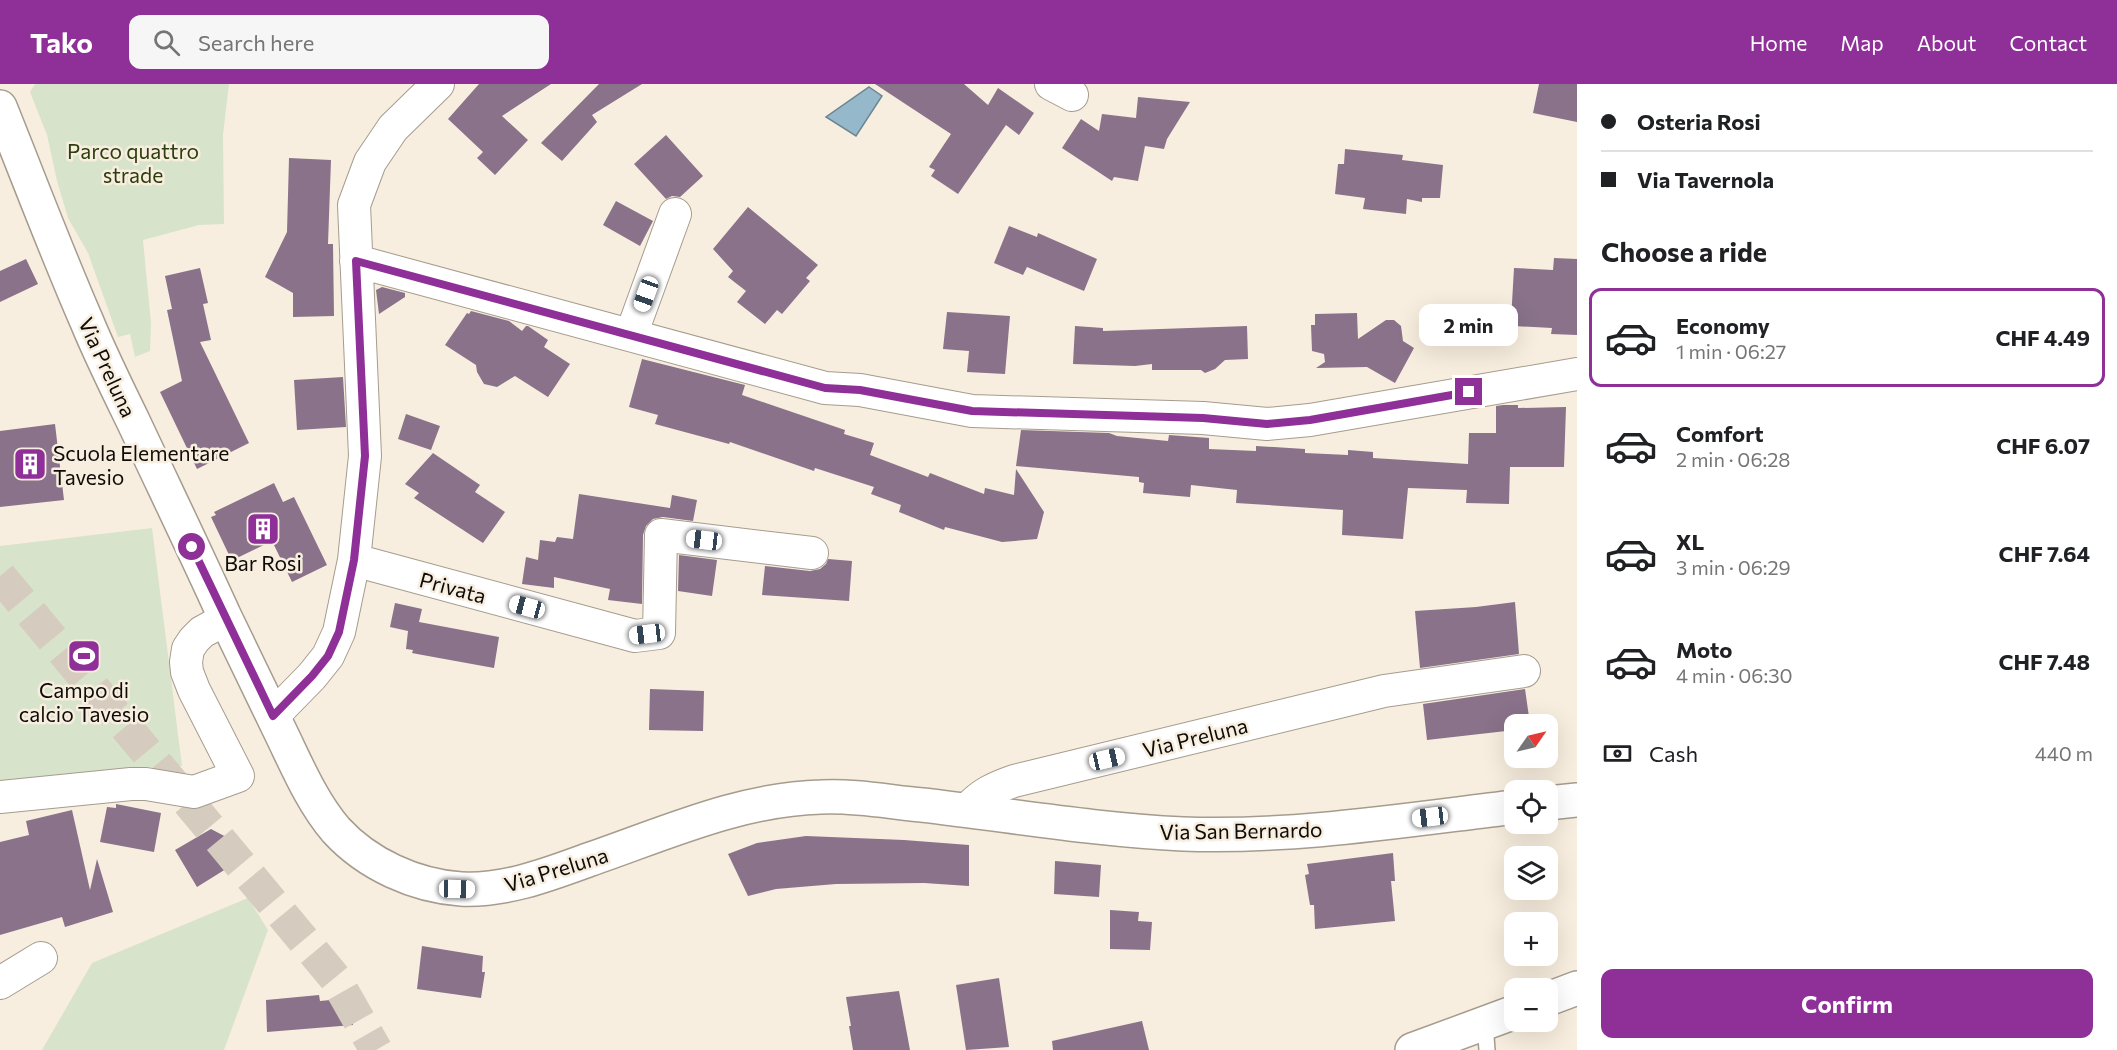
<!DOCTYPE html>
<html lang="en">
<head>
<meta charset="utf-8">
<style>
  :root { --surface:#fff; --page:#f6f6f6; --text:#202124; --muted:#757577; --line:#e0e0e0; --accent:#8f3099 }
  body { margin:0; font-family:Commissioner,sans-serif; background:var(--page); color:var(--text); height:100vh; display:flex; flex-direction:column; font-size:22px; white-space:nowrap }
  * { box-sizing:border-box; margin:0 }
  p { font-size:20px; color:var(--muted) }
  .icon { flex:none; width:33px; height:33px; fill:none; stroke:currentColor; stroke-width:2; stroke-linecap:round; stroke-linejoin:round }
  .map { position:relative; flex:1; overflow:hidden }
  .drawer { display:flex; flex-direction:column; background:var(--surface); width:540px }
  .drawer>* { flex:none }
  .top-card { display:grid; align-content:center; height:132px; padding:0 24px; background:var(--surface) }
  .needle { width:39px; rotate:56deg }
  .fabs { position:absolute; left:1504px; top:630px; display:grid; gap:12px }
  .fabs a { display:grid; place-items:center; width:54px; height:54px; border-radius:12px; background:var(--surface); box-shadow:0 6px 24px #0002; font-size:30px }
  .end { position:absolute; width:27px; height:27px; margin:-14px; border:8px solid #8f3099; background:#fff; box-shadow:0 0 0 3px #fff }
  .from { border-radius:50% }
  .bubble { position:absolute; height:42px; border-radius:12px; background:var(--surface); box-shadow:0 6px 24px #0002; font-size:20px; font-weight:700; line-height:42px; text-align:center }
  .car { position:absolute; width:18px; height:36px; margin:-18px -9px; border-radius:8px; box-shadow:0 0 4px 2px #0007; background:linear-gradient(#fff 24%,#345 0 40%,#fff 0 76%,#345 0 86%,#fff 0) }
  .top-card b { display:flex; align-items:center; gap:21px; height:57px; font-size:22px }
  .top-card b+b { border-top:2px solid var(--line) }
  .top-card i { width:15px; height:15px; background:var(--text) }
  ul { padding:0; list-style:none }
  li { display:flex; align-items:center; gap:18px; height:99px; margin:0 12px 9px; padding:0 12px; border:3px solid transparent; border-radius:12px }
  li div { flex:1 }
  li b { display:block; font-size:22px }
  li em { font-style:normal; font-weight:700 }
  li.active { border-color:var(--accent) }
  li>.icon { width:54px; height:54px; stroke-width:1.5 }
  h2 { padding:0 24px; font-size:27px; line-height:72px }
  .pay { display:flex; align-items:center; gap:15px; height:66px; padding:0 24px; font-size:22px }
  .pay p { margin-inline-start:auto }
  .action { display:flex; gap:12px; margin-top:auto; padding:12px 24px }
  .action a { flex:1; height:69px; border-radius:12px; background:var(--accent); color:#fff; font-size:24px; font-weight:700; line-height:69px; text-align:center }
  header { display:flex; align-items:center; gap:36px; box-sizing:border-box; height:84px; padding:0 30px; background:var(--accent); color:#fff }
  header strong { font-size:28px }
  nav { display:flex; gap:33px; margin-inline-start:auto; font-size:21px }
  .search { width:420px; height:54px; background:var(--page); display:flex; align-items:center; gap:15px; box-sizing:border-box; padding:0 21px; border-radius:12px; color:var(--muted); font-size:22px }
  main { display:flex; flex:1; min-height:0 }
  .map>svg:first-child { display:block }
</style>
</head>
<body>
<header>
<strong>Tako</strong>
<div class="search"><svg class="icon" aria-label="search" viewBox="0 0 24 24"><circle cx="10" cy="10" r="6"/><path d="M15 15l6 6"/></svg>Search here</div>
<nav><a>Home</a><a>Map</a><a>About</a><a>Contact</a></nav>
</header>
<main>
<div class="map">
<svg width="1577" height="966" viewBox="0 0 1577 966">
  <rect width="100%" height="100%" fill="#f8eedf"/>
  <path fill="#d8e3cb" d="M 35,0 L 229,0 L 223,51 L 224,140 L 199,141 L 143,156 L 151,239 L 150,267 L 135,273 L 130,250 L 118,253 L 88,169 L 68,134 L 57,97 L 47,51 L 30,8 Z
    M 152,444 L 182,682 L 121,684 L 0,698 L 0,462 Z
    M 248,814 L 268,846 L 224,966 L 42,966 L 92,879 Z"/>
  <path fill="#95b9ca" stroke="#6c8590" stroke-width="1.5" d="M 869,3 L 882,12 L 856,52 L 826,33 Z"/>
  <path fill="#89728a" d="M 479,0 L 551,0 L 502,32 L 528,56 L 495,91 L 477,74 L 483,68 L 448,35 Z
    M 599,0 L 642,0 L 592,31 L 597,38 L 562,77 L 541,59 Z
    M 875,0 L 964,0 L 988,21 L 998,4 L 1034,29 L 1019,51 L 1006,41 L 958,110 L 931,92 L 935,86 L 929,83 L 951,50 Z
    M 1539,0 L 1577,0 L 1577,38 L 1533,29 Z
    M 1138,13 L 1190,18 L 1167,55 L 1164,65 L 1145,62 L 1138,97 L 1114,93 L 1112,97 L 1062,64 L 1081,35 L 1099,47 L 1102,30 L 1136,34 Z
    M 666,51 L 703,92 L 680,113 L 672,112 L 666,115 L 634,80 Z
    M 1345,65 L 1403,71 L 1402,76 L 1443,81 L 1440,114 L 1422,114 L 1422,118 L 1407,115 L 1406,130 L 1363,125 L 1365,114 L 1335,110 L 1338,80 L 1344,80 Z
    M 289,74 L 331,76 L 328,160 L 333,160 L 334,232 L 293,233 L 293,209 L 265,193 L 287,148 Z
    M 616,117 L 653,137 L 640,162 L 603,141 Z
    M 748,123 L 818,181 L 806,194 L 810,197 L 782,230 L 777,226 L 765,240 L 737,218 L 746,207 L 728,193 L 733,187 L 713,165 Z
    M 1009,142 L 1037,153 L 1038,149 L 1097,175 L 1084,207 L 1027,183 L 1023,191 L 994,179 Z
    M 1554,174 L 1577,175 L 1577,251 L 1551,250 L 1552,244 L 1514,242 L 1514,236 L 1511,236 L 1514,184 L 1553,186 Z
    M 26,175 L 38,200 L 0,218 L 0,187 Z
    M 200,184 L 208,219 L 203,220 L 211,256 L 200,258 L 249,359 L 197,385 L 160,308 L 182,297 L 167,226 L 172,225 L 165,192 Z
    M 382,203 L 405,209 L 405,213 L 379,230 L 376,206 Z
    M 471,227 L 509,237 L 522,247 L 526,242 L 528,242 L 548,256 L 544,263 L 570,280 L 548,313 L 515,292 L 497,303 L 484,300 L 477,288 L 476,281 L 445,261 L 467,229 L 469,230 Z
    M 947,228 L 1010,232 L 1005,290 L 967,288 L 969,267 L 943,265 Z
    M 1357,229 L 1358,255 L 1386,236 L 1394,236 L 1401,242 L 1403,257 L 1414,264 L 1395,299 L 1367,283 L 1316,284 L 1325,278 L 1324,270 L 1312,267 L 1311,241 L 1315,241 L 1315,230 Z
    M 1075,242 L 1103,244 L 1103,247 L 1247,242 L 1248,275 L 1225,276 L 1215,285 L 1205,289 L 1201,286 L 1152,286 L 1152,280 L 1135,282 L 1073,280 Z
    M 642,275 L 745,301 L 742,311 L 845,346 L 844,350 L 874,359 L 870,371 L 928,393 L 930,389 L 984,410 L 985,404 L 1014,411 L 1016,385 L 1044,428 L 1037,455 L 1002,458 L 945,443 L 944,446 L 899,428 L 901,421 L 871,410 L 874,403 L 815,384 L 814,387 L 730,358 L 729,360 L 655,340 L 658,331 L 629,323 Z
    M 343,293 L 346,343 L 297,346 L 294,296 Z
    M 1503,321 L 1518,321 L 1518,324 L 1566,323 L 1564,383 L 1510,383 L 1509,420 L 1466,419 L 1467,406 L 1408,404 L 1403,455 L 1342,451 L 1343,426 L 1236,419 L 1237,406 L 1191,401 L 1190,413 L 1143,409 L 1144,399 L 1139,398 L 1139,393 L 1016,382 L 1021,346 L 1109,349 L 1117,352 L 1168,357 L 1169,351 L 1209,354 L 1209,365 L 1256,367 L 1256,362 L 1305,365 L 1305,369 L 1348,371 L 1348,366 L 1373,368 L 1373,374 L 1468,380 L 1469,349 L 1496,349 L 1496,322 Z
    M 406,330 L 440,342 L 431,366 L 398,355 Z
    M 55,340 L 64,416 L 0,423 L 0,347 Z
    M 433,369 L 480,401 L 475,408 L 505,428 L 483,459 L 414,414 L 419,409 L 405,400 Z
    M 274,399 L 283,418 L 294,413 L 327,481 L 292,498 L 272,457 L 237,474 L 235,470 L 230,473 L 211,433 L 216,431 L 214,428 Z
    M 579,410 L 670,424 L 672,411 L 697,416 L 693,437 L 663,433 L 653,435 L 646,442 L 643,451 L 642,520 L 608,516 L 610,505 L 554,493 L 554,504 L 522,500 L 526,473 L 538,476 L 540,456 L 555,458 L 557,453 L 573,455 Z
    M 679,471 L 717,476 L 712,512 L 678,507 Z
    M 828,475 L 852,477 L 849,517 L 762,511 L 765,482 L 810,487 L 820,485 L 826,480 Z
    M 1515,518 L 1519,570 L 1420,584 L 1415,527 L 1476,523 Z
    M 395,519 L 422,525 L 419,538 L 499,553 L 494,584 L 417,570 L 412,569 L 413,566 L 406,565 L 408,547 L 390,543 Z
    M 650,605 L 704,607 L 703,647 L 649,646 Z
    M 1525,605 L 1530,640 L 1515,640 L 1515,646 L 1427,656 L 1423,620 Z
    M 116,720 L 161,729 L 154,768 L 100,758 L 107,723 L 116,724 Z
    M 72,726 L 90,806 L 97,775 L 113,828 L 65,843 L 62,833 L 0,851 L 0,758 L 29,751 L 26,737 Z
    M 211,745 L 230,755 L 242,775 L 197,803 L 175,766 Z
    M 806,752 L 904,756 L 969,761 L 969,802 L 924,799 L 836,800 L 776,805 L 748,812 L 728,770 L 757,759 Z
    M 1393,769 L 1395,797 L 1391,797 L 1395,837 L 1315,845 L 1314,821 L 1310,821 L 1305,791 L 1309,790 L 1307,780 Z
    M 1055,777 L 1101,781 L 1099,813 L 1054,810 Z
    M 1110,826 L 1139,828 L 1138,837 L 1152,838 L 1150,866 L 1110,865 Z
    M 422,862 L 483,872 L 482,888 L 485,888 L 481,914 L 417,905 Z
    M 999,894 L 1009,963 L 966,966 L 956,901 Z
    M 899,907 L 910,966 L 853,966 L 849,942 L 851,942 L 846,913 Z
    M 319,911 L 320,917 L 351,914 L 353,941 L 267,948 L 266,916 Z
    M 1142,937 L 1149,966 L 1053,966 L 1052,957 Z"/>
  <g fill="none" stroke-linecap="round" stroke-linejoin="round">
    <path stroke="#d5ccbf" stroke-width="33" stroke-dasharray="33 16" stroke-linecap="butt" d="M 0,492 L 335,894 L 376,966"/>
    <defs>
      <path id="service" d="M 1485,939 L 1487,966"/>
      <path id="minor" d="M 1051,0 L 1072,11
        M 356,177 L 825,304 L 860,306 L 972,327 L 1203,334 L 1267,340 L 1310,336 L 1577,290
        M 631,251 L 675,130
        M 354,476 L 635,552 L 659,549 L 661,451 L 812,469
        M 273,632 L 312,592 L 328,572 L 339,548 L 354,476 L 365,372 L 354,121 L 370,78 L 393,44 L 438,0
        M 0,713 L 131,700 L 146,700 L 194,708 L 238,692 L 194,606 L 187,588 L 186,578 L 188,565 L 194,556 L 202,548 L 226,535
        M 967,726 C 981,710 994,704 1014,697 L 1384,607 L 1524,587
        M 0,899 L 41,874"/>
      <path id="tertiary" d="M 0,23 C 29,95 56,167 87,238 C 101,272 118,306 134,339 C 164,403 195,467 224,531 C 243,571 262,610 281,649 C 297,682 312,718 336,746 C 367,780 415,802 461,805 C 505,807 547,791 588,776 C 664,750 740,715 821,713 C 854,711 889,718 922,721 C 1009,731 1096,746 1183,750 C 1294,754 1405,736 1515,723
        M 1548,719 L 1577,716
        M 1548,915 L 1577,904
        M 1412,966 L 1515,928"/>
    </defs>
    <use href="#service" stroke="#a59c8e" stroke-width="18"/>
    <use href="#minor" stroke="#a59c8e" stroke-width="34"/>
    <use href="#tertiary" stroke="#a59c8e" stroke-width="36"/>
    <use href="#service" stroke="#fff" stroke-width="15"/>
    <use href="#minor" stroke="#fff" stroke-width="32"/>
    <use href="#tertiary" stroke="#fff" stroke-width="33"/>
  </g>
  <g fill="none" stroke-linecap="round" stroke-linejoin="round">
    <path stroke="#8f3099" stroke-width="8" d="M 192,463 L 273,632 L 312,592 L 328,572 L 339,548 L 354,476 L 365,372 L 356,177 L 825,304 L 860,306 L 972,327 L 1203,334 L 1267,340 L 1310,336 L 1469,308"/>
  </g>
  <defs>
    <symbol id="building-square" viewBox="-11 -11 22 22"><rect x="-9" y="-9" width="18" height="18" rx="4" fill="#8f3099" stroke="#f8eedf"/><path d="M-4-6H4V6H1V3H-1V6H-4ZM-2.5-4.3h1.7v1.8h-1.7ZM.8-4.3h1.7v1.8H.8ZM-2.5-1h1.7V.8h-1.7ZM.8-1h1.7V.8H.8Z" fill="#fff"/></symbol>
    <symbol id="stadium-square" viewBox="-11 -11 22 22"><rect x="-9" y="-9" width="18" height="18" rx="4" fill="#8f3099" stroke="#f8eedf"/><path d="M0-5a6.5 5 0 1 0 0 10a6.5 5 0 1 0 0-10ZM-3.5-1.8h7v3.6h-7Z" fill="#fff"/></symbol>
  </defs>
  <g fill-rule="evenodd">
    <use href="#building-square" x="11" y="361" width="38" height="38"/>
    <use href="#building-square" x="244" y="426" width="38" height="38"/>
    <use href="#stadium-square" x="65" y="553" width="38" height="38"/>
  </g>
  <g text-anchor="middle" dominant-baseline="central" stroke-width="5" stroke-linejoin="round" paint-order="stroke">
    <g font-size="21" fill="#2c3e0d" stroke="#f8eedf">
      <text x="133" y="66">Parco quattro<tspan x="133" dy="24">strade</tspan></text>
    </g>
    <g font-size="21" fill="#0e0b07" stroke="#f8eedf">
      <text transform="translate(108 283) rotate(65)">Via Preluna</text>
      <text transform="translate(453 503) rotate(15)">Privata</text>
      <text transform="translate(1195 653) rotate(-14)">Via Preluna</text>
      <text transform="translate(1241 746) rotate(-1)">Via San Bernardo</text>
      <text transform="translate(556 785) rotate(-17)">Via Preluna</text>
    </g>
    <g font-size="21" fill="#0e0b07" stroke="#f8eedf">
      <text x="53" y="368" text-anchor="start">Scuola Elementare<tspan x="53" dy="24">Tavesio</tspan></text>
      <text x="263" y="478">Bar Rosi</text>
      <text x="84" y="605">Campo di<tspan x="84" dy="24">calcio Tavesio</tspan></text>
    </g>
  </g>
</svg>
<div class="fabs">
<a><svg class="needle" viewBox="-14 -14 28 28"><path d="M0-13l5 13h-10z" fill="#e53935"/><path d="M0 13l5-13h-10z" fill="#757577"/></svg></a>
<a><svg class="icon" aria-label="locate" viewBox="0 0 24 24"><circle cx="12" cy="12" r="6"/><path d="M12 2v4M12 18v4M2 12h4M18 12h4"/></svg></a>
<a><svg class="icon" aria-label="layers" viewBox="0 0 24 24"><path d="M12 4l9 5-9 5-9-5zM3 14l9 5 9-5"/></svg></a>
<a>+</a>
<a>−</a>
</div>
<i class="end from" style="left:192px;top:463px"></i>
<i class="end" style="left:1469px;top:308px"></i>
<div class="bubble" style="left:1419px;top:220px;width:99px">2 min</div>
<i class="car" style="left:646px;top:210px;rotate:200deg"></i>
<i class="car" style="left:704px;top:456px;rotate:277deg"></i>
<i class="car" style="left:527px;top:523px;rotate:285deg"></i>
<i class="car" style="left:647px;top:550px;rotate:263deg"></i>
<i class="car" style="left:1107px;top:675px;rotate:77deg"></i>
<i class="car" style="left:1430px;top:733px;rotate:263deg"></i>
<i class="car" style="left:457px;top:805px;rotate:91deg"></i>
</div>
<section class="drawer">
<div class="top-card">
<b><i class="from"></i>Osteria Rosi</b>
<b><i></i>Via Tavernola</b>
</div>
<h2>Choose a ride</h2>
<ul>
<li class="active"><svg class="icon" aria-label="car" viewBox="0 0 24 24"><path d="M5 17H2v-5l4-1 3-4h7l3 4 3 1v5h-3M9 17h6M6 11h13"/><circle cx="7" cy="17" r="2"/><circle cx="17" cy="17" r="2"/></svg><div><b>Economy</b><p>1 min · 06:27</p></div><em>CHF 4.49</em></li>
<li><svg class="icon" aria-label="car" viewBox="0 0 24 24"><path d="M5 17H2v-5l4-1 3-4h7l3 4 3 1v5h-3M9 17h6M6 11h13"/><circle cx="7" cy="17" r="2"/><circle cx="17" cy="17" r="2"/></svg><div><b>Comfort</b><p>2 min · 06:28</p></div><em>CHF 6.07</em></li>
<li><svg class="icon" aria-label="car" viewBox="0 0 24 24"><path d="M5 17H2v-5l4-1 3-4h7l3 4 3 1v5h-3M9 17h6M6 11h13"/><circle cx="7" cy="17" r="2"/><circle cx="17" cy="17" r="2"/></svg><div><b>XL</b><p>3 min · 06:29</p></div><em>CHF 7.64</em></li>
<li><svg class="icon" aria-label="car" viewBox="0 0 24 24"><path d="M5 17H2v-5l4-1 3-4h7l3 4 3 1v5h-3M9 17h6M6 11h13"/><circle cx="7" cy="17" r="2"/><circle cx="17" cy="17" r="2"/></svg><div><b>Moto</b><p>4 min · 06:30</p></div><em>CHF 7.48</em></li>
</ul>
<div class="pay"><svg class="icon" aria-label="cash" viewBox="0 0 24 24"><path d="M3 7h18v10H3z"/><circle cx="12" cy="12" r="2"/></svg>Cash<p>440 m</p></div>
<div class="action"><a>Confirm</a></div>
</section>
</main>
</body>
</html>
